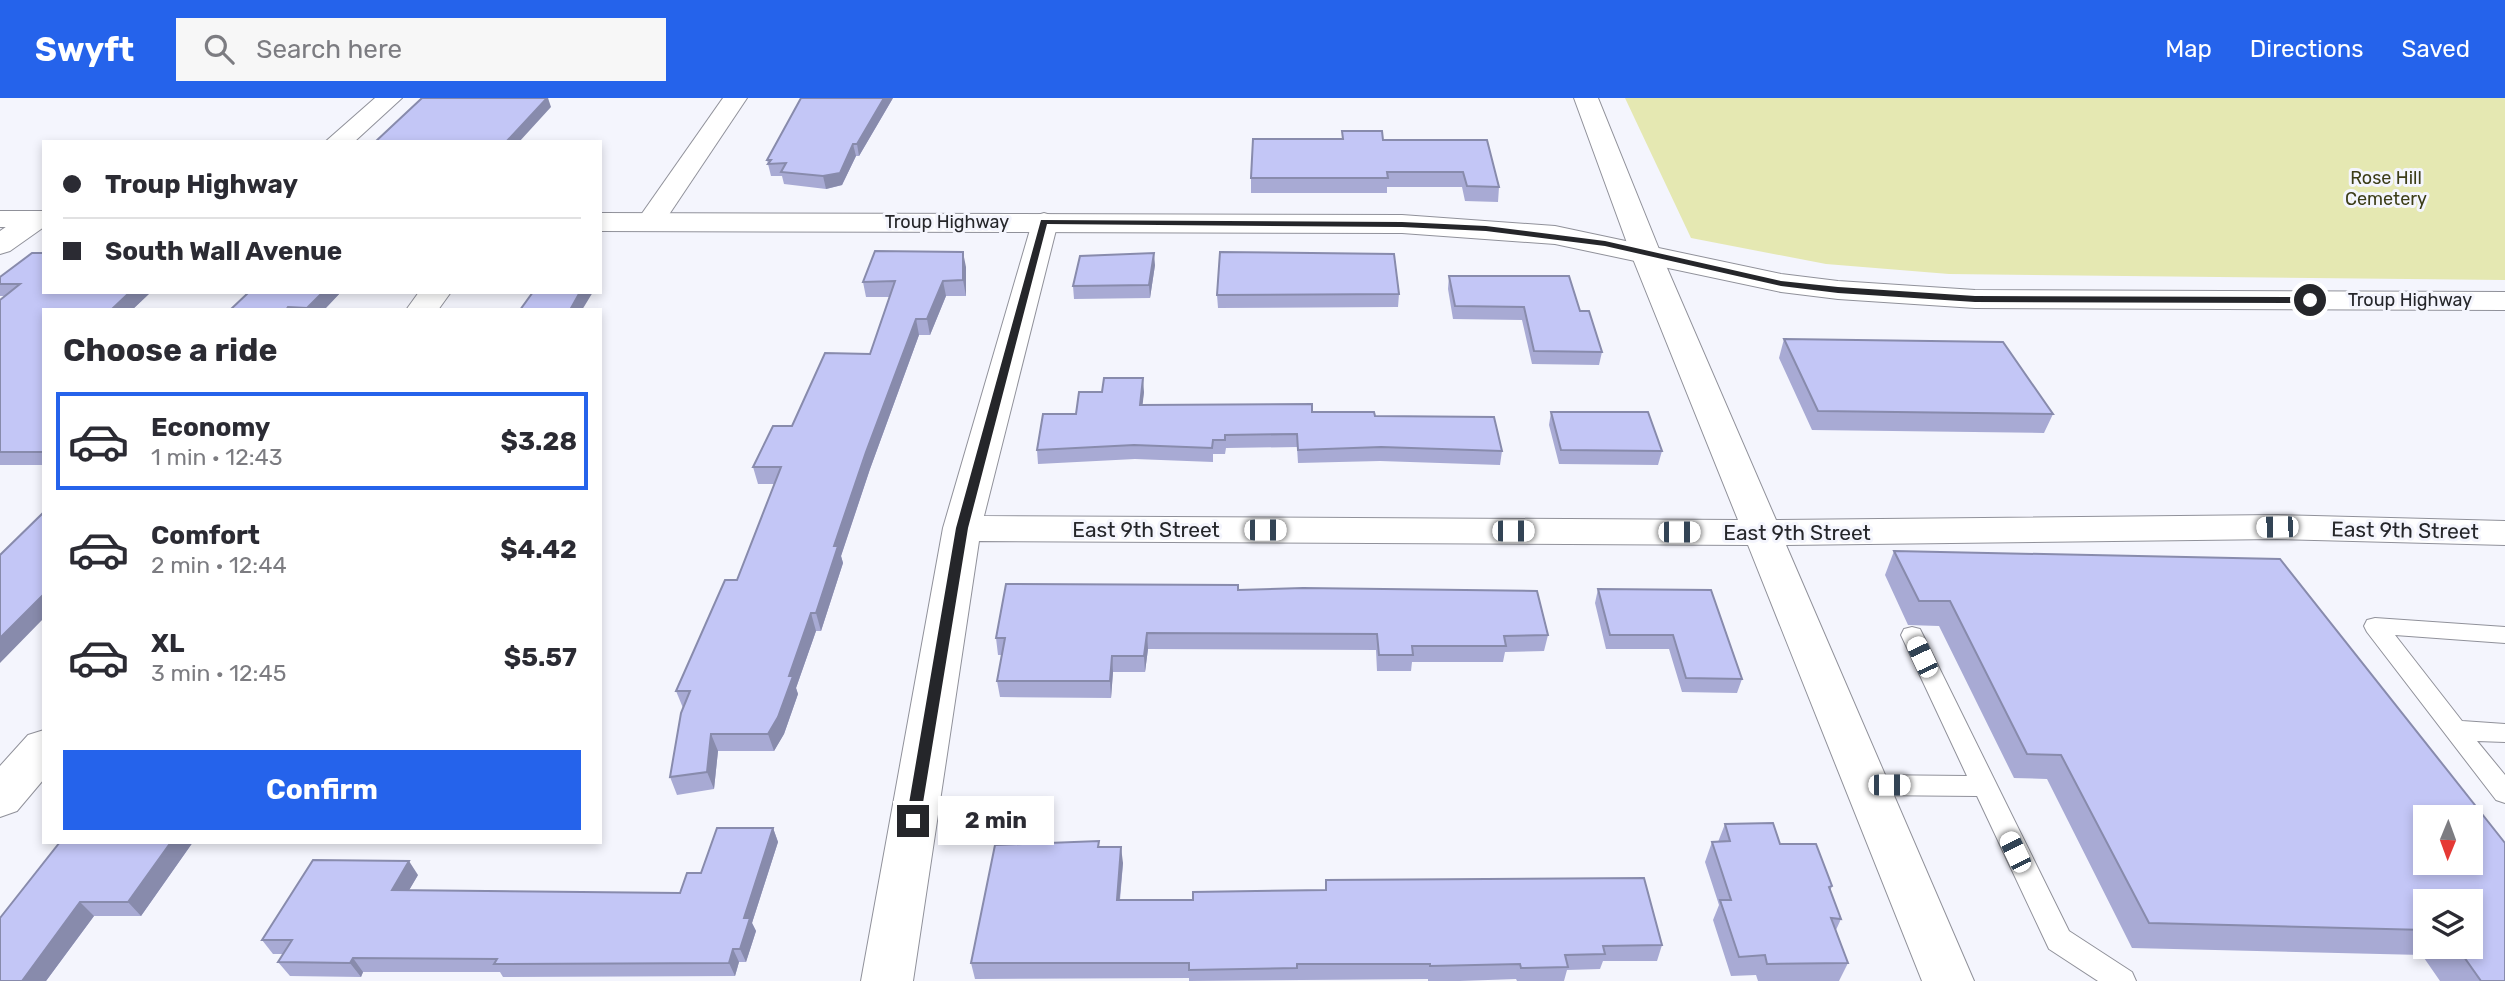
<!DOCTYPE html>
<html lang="en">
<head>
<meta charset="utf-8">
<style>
  :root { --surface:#fff; --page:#f7f7f7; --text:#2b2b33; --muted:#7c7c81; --line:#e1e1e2; --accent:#2563eb }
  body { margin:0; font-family:Rubik,sans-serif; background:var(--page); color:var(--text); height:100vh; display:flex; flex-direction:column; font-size:26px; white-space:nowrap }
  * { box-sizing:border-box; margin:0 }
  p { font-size:23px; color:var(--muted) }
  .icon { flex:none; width:38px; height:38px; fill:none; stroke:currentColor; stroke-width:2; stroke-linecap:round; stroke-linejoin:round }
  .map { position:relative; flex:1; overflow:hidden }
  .sheet { position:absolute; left:42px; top:210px; width:560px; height:536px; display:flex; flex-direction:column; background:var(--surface); border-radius:0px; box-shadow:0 4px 10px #0003 }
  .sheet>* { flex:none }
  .guide { position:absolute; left:42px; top:42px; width:560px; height:154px; border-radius:0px; box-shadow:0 4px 10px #0003; display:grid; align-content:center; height:154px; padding:0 21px; background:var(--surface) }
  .needle { width:46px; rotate:181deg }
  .buttons { position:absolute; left:2413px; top:707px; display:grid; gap:14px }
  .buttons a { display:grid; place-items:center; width:70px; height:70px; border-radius:0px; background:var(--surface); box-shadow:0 4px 10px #0003; font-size:35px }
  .end { position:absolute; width:32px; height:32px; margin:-16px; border:9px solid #25262a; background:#fff; box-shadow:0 0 0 4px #fff }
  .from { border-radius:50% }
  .bubble { position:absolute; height:49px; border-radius:0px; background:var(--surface); box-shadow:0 4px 10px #0003; font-size:23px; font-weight:700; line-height:49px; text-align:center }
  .car { position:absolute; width:21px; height:42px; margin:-21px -10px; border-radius:9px; box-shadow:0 0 5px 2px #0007; background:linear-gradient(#fff 24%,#345 0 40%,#fff 0 76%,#345 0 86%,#fff 0) }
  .guide b { display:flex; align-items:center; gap:24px; height:66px; font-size:26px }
  .guide b+b { border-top:2px solid var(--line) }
  .guide i { width:18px; height:18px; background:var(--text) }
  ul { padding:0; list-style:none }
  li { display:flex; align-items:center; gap:21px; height:98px; margin:0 14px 10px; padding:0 7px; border:4px solid transparent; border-radius:0px }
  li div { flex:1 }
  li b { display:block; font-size:26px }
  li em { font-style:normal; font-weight:700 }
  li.active { border-color:var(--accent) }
  li>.icon { width:63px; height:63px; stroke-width:1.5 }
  h2 { padding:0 21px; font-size:32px; line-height:84px }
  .primary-button { display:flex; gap:14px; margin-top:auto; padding:14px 21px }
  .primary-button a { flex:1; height:80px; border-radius:0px; background:var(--accent); color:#fff; font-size:28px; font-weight:700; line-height:80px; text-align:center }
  header { display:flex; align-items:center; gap:42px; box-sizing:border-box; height:98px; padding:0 35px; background:var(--accent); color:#fff }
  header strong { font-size:33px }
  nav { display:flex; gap:38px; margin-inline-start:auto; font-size:24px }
  .search { width:490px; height:63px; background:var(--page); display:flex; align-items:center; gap:18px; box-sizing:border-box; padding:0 24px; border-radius:0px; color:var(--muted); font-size:26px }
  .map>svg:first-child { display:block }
</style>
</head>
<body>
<header>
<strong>Swyft</strong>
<div class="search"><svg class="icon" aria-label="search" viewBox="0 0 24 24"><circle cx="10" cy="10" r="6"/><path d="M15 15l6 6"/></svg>Search here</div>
<nav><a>Map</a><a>Directions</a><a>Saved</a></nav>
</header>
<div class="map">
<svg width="2505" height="883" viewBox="0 0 2505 883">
  <rect width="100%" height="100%" fill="#f4f5fd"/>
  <path fill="#e5e8b2" d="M 1625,0 L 2505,0 L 2505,182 L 1949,176 L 1826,166 L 1691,140 Z"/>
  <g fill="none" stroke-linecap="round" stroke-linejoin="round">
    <defs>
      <path id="service" d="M 2375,520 L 2505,529 L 2505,545 L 2395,537 L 2462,623 L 2505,626 L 2505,644 L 2477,643 L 2505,677 L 2505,705 L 2496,702 L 2367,534 L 2364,528 L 2367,522 Z
        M 1912,529 L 1920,531 L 1923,537 L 2069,833 L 2132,874 L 2136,883 L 2098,883 L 2049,851 L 1977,698 L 1866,697 L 1857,694 L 1853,687 L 1857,680 L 1866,677 L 1967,678 L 1901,537 L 1904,531 Z"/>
      <path id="minor" d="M 375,0 L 402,0 L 354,44 L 325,44 Z
        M 1574,0 L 1598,0 L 1661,156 L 1776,422 L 2277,417 L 2505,423 L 2505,447 L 2277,441 L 1786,447 L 1974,883 L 1922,883 L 1748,447 L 979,443 L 913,883 L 861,883 L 943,430 L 1034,118 L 1044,115 L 1054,118 L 1058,124 L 984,418 L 1738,422 L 1631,156 Z
        M 36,113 L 44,114 L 44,129 L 10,153 L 0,156 L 0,133 L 26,115 Z
        M 419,194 L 451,194 L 438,212 L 406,212 Z
        M 44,632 L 44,681 L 17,713 L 0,719 L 0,668 L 28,637 Z"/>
      <path id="tertiary" d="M 723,0 L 747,0 L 660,130 L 650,133 L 640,130 L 636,124 Z"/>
      <path id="secondary" d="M 0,113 L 44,113 L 44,129 L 0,129 Z
        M 600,115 L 1402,117 L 1555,128 L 1781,176 L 1838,183 L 1975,192 L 2505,194 L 2505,212 L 1975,210 L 1838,201 L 1781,194 L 1555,146 L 1402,135 L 600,133 Z"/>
    </defs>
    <use href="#service" stroke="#90919a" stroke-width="2"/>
    <use href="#minor" stroke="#90919a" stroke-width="2"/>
    <use href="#tertiary" stroke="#90919a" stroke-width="2"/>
    <use href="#secondary" stroke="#90919a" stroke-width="2"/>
    <use href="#service" fill="#fff" fill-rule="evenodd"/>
    <use href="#minor" fill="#fff" fill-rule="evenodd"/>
    <use href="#tertiary" fill="#fff" fill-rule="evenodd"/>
    <use href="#secondary" fill="#fff" fill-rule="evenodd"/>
  </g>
  <path fill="#a8aad4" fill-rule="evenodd" d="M 893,0 L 859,58 L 856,58 L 842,87 L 826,91 L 784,86 L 782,78 L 771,78 L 767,62 Z
    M 1342,33 L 1383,42 L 1499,89 L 1498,104 L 1465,103 L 1462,89 L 1387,89 L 1387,95 L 1251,95 L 1251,80 L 1342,41 Z
    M 1155,167 L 1150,200 L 1074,201 L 1073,188 Z
    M 966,169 L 966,198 L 946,198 L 930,237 L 919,237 L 870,371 L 841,458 L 843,465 L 821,533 L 816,533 L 796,590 L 798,596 L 784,636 L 774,653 L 718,653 L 714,691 L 677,697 L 670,679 L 683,610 L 676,593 L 737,482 L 774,386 L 758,386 L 753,369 L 792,328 L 870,256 L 890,199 L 866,199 L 863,184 Z
    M 1449,178 L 1580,213 L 1602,254 L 1599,267 L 1532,266 L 1522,222 L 1453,221 L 1448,191 Z
    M 0,179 L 44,194 L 151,194 L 132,212 L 44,212 L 44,367 L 0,367 L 0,202 L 5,198 L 0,198 Z
    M 249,194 L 341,194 L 324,212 L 230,212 Z
    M 1399,196 L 1398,209 L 1218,210 L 1217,197 Z
    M 1784,241 L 2053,316 L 2044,335 L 1812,332 L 1779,260 Z
    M 1144,294 L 1142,307 L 1312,314 L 1375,318 L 1502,353 L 1500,367 L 1380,363 L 1298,365 L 1297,349 L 1226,350 L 1225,356 L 1213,356 L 1213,364 L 1135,361 L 1038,366 L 1037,352 L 1076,316 Z
    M 1551,314 L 1662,353 L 1658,367 L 1559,366 L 1549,327 Z
    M 1894,453 L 2280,461 L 2505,883 L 2440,883 L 2422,857 L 2132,850 L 2047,681 L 2014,680 L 1939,528 L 1908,527 L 1885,477 ZM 2426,803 L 2471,849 L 2426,849 Z
    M 1598,491 L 1742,581 L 1737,595 L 1682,594 L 1669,551 L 1606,551 L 1595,505 Z
    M 1238,492 L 1548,537 L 1544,553 L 1505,554 L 1503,564 L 1412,564 L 1411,573 L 1377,573 L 1376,552 L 1148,551 L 1145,574 L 1113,574 L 1111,600 L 1000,599 L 997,583 L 1002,557 L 998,557 L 996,540 Z
    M 1725,726 L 1780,746 L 1832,788 L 1830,793 L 1841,821 L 1836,832 L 1848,865 L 1839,883 L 1758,883 L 1756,877 L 1731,878 L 1713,822 L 1719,807 L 1705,764 L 1712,744 L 1718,744 Z
    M 773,730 L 778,744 L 752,825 L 756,833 L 746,864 L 739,864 L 735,878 L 503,879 L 500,874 L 363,874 L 361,879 L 290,878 L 278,864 L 284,856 L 273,856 L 262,842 L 418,777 L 409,792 L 680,795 L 701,775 Z
    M 60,744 L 193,744 L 141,818 L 94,818 L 46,883 L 0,883 Z
    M 1099,749 L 1123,765 L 1120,802 L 1193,802 L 1325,792 L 1326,782 L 1662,847 L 1657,863 L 1603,863 L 1600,871 L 1567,872 L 1564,883 L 1517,883 L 1516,881 L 1460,883 L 1428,883 L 1428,881 L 1189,883 L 1189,880 L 975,881 L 971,865 Z"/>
  <path fill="#888bac" d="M 547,0 L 548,0 L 551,9 L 519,44 L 506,44 Z
    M 884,0 L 893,0 L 859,58 L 857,46 Z
    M 853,46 L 856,58 L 842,87 L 826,91 L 823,78 Z
    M 963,154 L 966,169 L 966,198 L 963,182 Z
    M 1154,155 L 1155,167 L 1150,200 L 1149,187 Z
    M 943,183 L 946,198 L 930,237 L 927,221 Z
    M 130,194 L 151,194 L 132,212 L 111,212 Z
    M 323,194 L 341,194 L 324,212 L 308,212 L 307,210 Z
    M 580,194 L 593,194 L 582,212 L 570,212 Z
    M 916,221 L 919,237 L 870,371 L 841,458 L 843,465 L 821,533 L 816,515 L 834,448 L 866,354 Z
    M 1143,280 L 1144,294 L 1141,321 L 1140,307 Z
    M 44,496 L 44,520 L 0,565 L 0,540 Z
    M 811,515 L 816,533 L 796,590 L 798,596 L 784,636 L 774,653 L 768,636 Z
    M 1147,535 L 1148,551 L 1145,574 L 1144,558 Z
    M 1112,558 L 1113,574 L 1111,600 L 1110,583 Z
    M 711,636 L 718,653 L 714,691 L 707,674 Z
    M 773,730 L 778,744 L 752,825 L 756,833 L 746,864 L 740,851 L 744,820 Z
    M 171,744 L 193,744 L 141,818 L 128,804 Z
    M 1121,749 L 1123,765 L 1118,818 L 1117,802 Z
    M 409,763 L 418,777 L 401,806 L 392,792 Z
    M 80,804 L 94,818 L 46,883 L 22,883 Z
    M 733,851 L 739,864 L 735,878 L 729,865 Z
    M 353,860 L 363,874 L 361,879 L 350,865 Z"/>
  <path fill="#c3c6f6" stroke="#888bac" stroke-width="2" fill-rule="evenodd" d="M 422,0 L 547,0 L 506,44 L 375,44 Z
    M 801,0 L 884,0 L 857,46 L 853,46 L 840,75 L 823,78 L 781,74 L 786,65 L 768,66 L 771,62 L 767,62 Z
    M 1342,33 L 1382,33 L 1383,42 L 1487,42 L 1499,89 L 1467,88 L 1463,74 L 1387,74 L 1388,80 L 1251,80 L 1253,41 L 1343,41 Z
    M 875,153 L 963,154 L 963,182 L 943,183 L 927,221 L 916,221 L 866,354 L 834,448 L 838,448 L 816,515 L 811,515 L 789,578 L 793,578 L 778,619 L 768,636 L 711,636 L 707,674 L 670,679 L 681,615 L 690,593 L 676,593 L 725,482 L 737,482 L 781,369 L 753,369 L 773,328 L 792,328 L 825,255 L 870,256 L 895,183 L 863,184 Z
    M 1220,154 L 1394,156 L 1399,196 L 1217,197 Z
    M 32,155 L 44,155 L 44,194 L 130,194 L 111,212 L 44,212 L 44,354 L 0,354 L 0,202 L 20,186 L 0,186 L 0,179 Z
    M 1154,155 L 1149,187 L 1073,188 L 1080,158 Z
    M 1449,178 L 1569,178 L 1580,213 L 1589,213 L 1602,254 L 1534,253 L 1524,209 L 1455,208 Z
    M 249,194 L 323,194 L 307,210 L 288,209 L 286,212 L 230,212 Z
    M 533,194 L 580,194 L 570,212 L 520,212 Z
    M 1784,241 L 2003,244 L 2053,316 L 1818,313 Z
    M 1104,280 L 1143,280 L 1140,307 L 1312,306 L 1312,314 L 1374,314 L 1375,318 L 1494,319 L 1502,353 L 1381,349 L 1298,352 L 1297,336 L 1225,337 L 1225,342 L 1213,342 L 1212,350 L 1134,347 L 1037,352 L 1043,316 L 1076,316 L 1079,294 L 1102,294 Z
    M 1551,314 L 1648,314 L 1662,353 L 1561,352 Z
    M 44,414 L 44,496 L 0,540 L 0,457 Z
    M 1894,453 L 2280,461 L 2505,745 L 2505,883 L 2481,883 L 2457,849 L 2471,849 L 2471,803 L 2426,803 L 2426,832 L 2149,825 L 2061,657 L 2027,656 L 1950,503 L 1919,503 ZM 2426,719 L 2471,719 L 2471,765 L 2426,765 Z
    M 1006,486 L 1238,487 L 1238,492 L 1303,490 L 1537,493 L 1548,537 L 1504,538 L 1506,548 L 1412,548 L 1413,557 L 1379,557 L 1377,536 L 1147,535 L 1144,558 L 1112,558 L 1110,583 L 997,583 L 1005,540 L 996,540 Z
    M 1598,491 L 1711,492 L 1742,581 L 1686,580 L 1673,537 L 1610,537 Z
    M 1773,725 L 1780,746 L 1816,746 L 1832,788 L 1829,789 L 1841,821 L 1831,820 L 1848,865 L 1767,866 L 1765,857 L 1739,859 L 1720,802 L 1731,802 L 1712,744 L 1730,743 L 1725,726 Z
    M 717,730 L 773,730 L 744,820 L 750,820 L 740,851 L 733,851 L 729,865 L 494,866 L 497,861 L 353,860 L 350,865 L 278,864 L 292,842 L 262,842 L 313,762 L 409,763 L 392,792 L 680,795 L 687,775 L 701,775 Z
    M 1099,743 L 1098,749 L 1121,749 L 1117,802 L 1193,802 L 1193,794 L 1326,792 L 1326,782 L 1644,780 L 1662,847 L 1603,848 L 1605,856 L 1565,857 L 1568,869 L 1521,870 L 1520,866 L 1430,868 L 1430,866 L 1297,866 L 1297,870 L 1189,872 L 1189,865 L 971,865 L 995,747 Z
    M 60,744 L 171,744 L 128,804 L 80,804 L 22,883 L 0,883 L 0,820 Z"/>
  <path fill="#25262a" d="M 1041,122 L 1402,124 L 1486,128 L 1605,143 L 1781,183 L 1838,189 L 1975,198 L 2310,199 L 2314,202 L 2310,205 L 1975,204 L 1838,195 L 1781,188 L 1605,148 L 1486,133 L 1402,129 L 1047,126 L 968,430 L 920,723 L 913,729 L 906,723 L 956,430 Z"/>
  <g text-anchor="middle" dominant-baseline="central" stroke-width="6" stroke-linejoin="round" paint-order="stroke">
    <g font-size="18" fill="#3c3d17" stroke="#f4f5fd">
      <text x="2386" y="80">Rose Hill<tspan x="2386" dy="21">Cemetery</tspan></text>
    </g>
    <g font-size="18" fill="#25262a" stroke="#f4f5fd">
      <text x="947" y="124">Troup Highway</text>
      <text x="2410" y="202">Troup Highway</text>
    </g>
    <g font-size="21" fill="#25262a" stroke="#f4f5fd">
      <text x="1146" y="431">East 9th Street</text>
      <text transform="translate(2405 432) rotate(1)">East 9th Street</text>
      <text x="1797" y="434">East 9th Street</text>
    </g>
  </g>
</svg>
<div class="buttons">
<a><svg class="needle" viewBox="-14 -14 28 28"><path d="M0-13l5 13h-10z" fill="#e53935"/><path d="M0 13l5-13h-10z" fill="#7c7c81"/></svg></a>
<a><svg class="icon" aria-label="layers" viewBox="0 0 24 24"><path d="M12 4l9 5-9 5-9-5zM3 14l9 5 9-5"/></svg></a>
</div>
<i class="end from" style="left:2310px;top:202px"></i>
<i class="end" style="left:913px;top:723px"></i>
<div class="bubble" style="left:938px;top:698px;width:116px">2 min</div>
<i class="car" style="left:2277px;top:429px;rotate:269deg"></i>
<i class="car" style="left:1265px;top:432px;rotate:90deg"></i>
<i class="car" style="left:1513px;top:433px;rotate:90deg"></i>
<i class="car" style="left:1679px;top:434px;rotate:90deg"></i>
<i class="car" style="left:1922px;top:559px;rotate:335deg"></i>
<i class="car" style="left:1889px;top:687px;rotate:90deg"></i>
<i class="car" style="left:2015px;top:754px;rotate:334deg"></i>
<div class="guide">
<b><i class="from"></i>Troup Highway</b>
<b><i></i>South Wall Avenue</b>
</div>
<section class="sheet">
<h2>Choose a ride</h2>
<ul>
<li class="active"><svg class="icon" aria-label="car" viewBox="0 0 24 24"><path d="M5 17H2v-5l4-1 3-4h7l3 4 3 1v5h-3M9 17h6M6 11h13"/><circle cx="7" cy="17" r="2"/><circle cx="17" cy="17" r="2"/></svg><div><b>Economy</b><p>1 min · 12:43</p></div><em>$3.28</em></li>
<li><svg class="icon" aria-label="car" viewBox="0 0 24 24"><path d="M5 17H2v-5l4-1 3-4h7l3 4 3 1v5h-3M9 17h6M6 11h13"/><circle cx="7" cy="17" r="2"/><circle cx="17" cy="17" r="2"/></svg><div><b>Comfort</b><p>2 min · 12:44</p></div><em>$4.42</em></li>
<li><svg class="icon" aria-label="car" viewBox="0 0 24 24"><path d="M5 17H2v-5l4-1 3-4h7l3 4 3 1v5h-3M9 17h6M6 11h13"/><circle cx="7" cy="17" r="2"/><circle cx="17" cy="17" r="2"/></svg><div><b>XL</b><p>3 min · 12:45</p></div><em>$5.57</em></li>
</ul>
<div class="primary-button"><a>Confirm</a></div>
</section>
</div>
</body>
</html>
